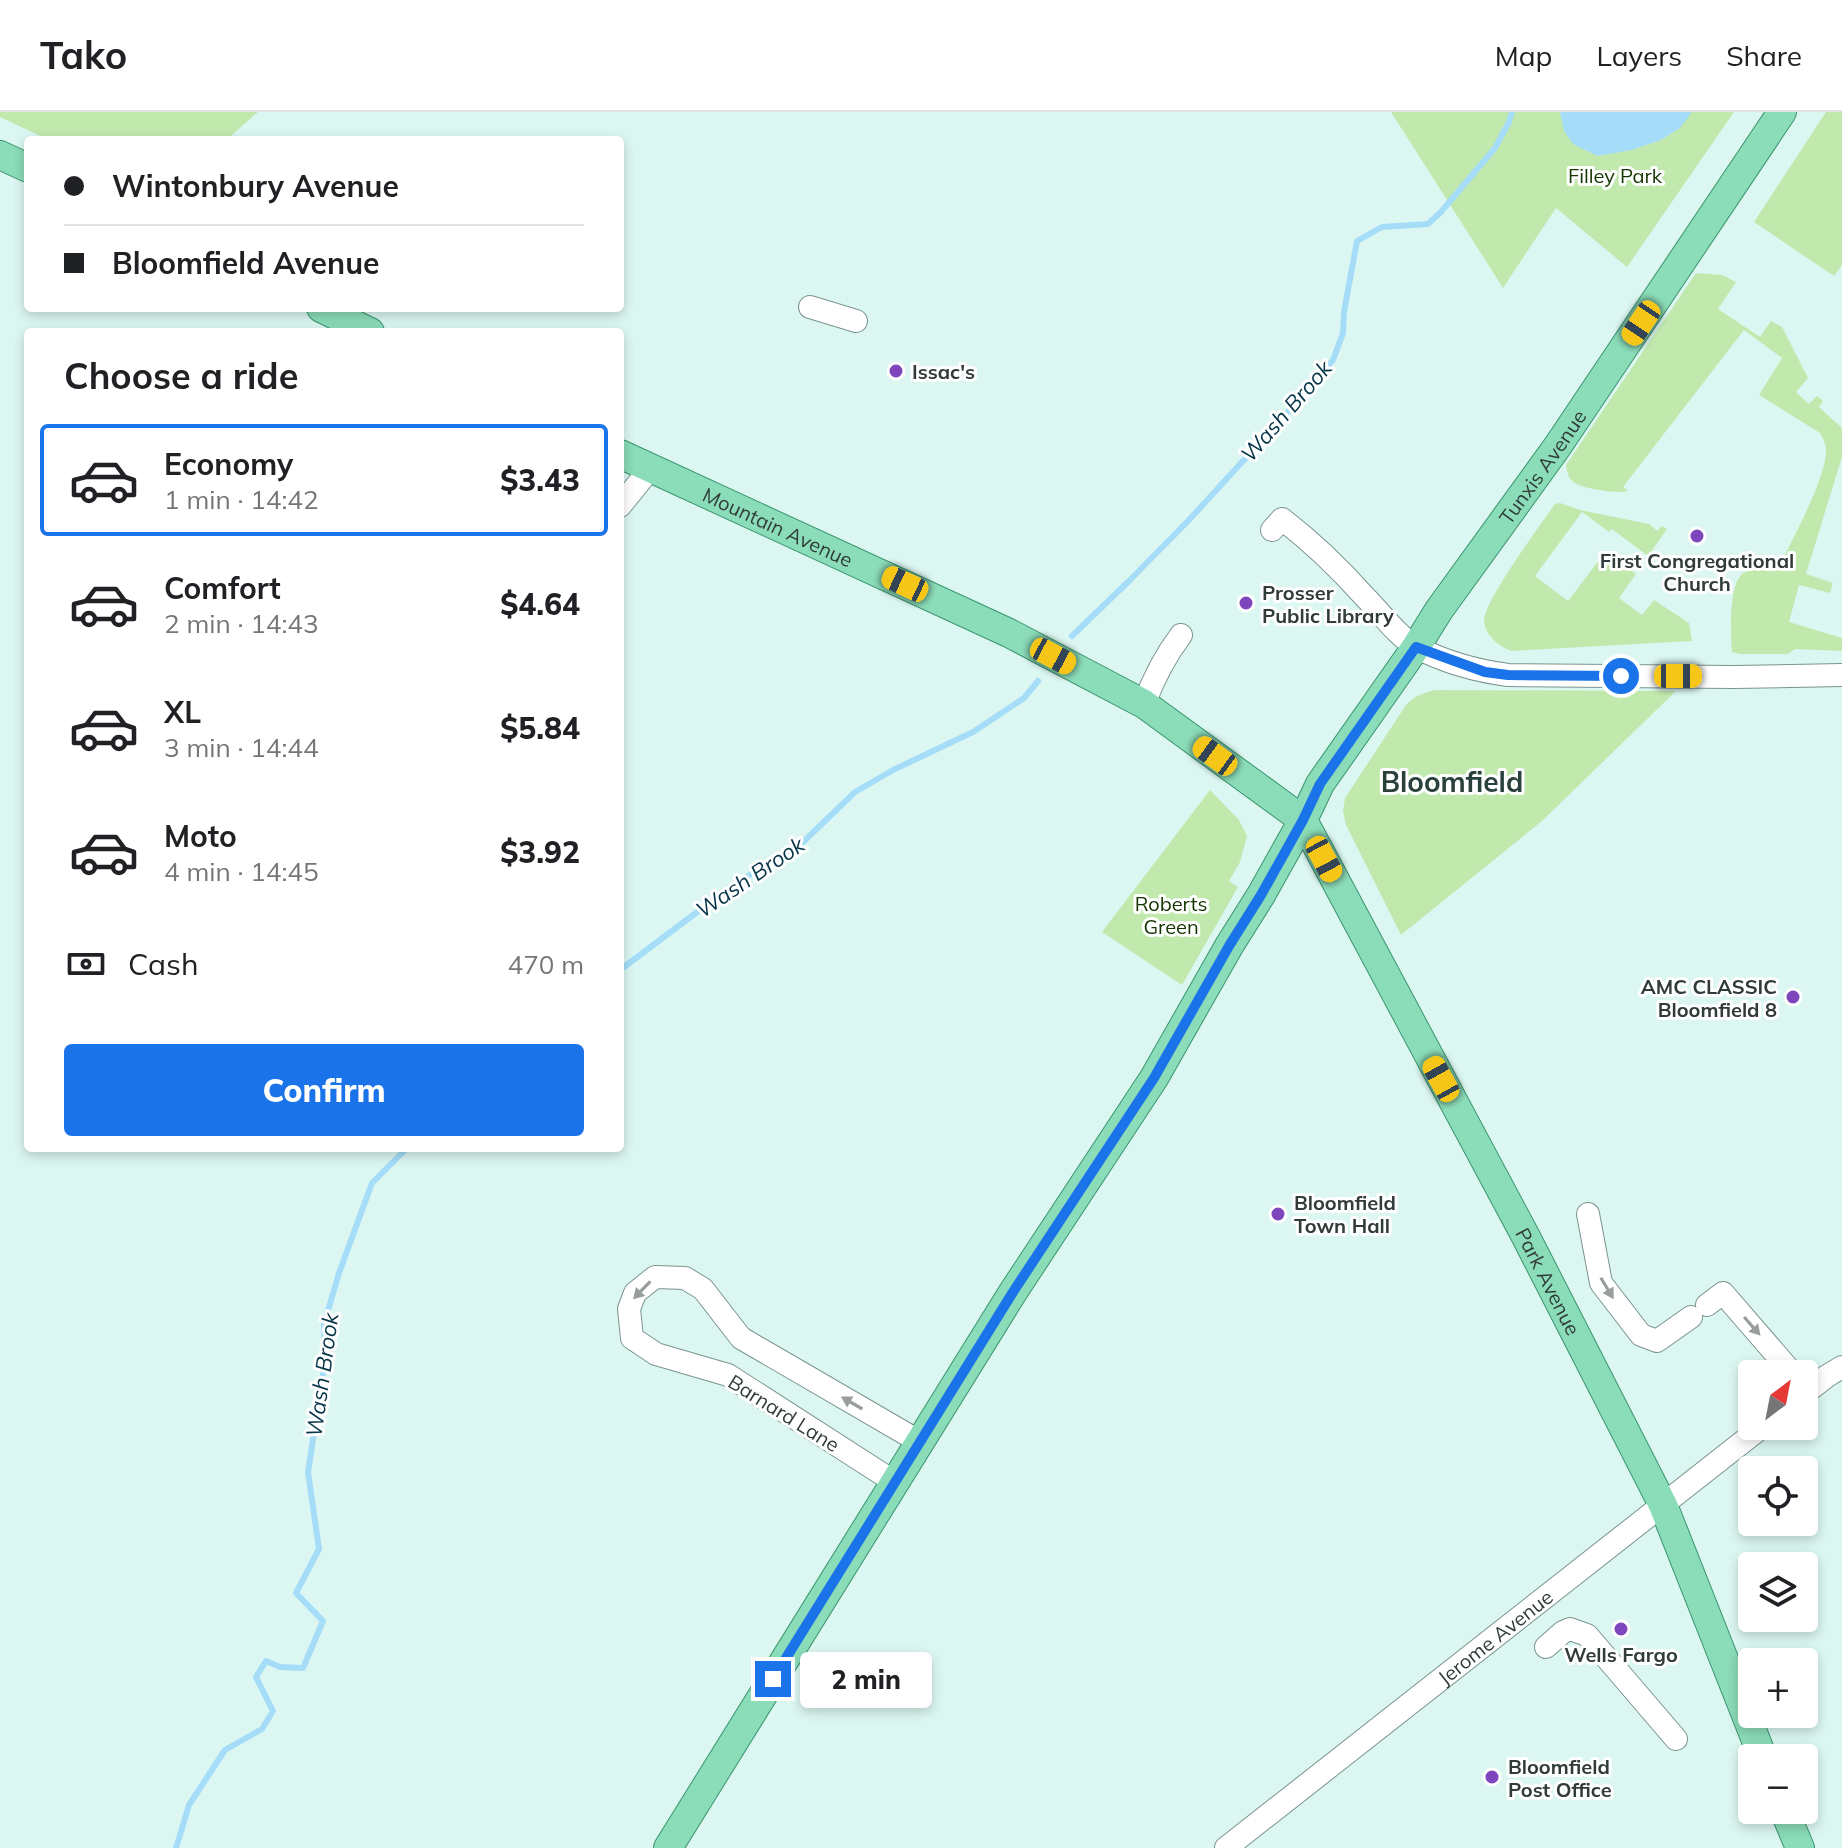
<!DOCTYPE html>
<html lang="en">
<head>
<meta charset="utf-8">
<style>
  :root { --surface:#fff; --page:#f6f6f6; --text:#202124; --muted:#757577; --line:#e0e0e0; --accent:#1a73e8 }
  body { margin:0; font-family:Mulish,sans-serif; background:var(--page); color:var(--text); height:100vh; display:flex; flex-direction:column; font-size:30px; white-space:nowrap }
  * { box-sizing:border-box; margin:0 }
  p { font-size:26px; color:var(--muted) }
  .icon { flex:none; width:44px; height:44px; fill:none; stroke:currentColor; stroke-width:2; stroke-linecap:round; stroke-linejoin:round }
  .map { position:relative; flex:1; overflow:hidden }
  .sheet { position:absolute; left:24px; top:216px; width:600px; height:824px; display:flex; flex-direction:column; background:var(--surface); border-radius:8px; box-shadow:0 4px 12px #0003 }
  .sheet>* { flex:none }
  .banner { position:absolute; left:24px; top:24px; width:600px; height:176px; border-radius:8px; box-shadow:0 4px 12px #0003; display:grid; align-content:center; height:176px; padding:0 40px; background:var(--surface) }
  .needle { width:52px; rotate:32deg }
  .tools { position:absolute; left:1738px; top:1248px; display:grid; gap:16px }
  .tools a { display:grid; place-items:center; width:80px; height:80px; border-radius:8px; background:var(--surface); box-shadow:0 4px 12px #0003; font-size:40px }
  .end { position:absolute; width:36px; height:36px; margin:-18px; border:10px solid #1a73e8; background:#fff; box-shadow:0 0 0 4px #fff }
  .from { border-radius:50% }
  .bubble { position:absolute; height:56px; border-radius:8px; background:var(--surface); box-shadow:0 4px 12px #0003; font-size:26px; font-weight:800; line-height:56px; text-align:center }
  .car { position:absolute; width:24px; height:48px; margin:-24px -12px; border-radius:10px; box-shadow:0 0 6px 2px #0007; background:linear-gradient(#f5c518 24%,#345 0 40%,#f5c518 0 76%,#345 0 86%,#f5c518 0) }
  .banner b { display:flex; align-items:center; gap:28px; height:76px; font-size:30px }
  .banner b+b { border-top:2px solid var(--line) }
  .banner i { width:20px; height:20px; background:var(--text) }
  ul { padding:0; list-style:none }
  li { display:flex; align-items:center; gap:24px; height:112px; margin:0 16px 12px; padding:0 24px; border:4px solid transparent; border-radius:8px }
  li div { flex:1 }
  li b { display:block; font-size:30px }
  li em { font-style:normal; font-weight:800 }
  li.selected { border-color:var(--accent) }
  li>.icon { width:72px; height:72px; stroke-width:1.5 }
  h2 { padding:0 40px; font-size:36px; line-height:96px }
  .pay { display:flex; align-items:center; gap:20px; height:88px; padding:0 40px; font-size:30px }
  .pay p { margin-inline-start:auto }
  .action { display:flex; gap:16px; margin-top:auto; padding:16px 40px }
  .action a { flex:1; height:92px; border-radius:8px; background:var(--accent); color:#fff; font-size:32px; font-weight:800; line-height:92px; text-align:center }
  header { display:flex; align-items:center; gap:48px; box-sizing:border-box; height:112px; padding:0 40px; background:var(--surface); border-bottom:2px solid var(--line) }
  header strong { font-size:38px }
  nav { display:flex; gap:44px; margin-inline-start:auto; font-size:28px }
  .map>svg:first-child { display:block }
</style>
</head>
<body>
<header>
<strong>Tako</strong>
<nav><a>Map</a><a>Layers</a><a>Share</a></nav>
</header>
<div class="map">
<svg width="1842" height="1736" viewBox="0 0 1842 1736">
  <rect width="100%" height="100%" fill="#dcf7f2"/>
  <path fill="#c1e9ad" d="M 0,0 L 258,0 L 226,28 L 49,28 L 0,5 Z
    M 1391,0 L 1734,0 L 1627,155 L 1556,96 L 1503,176 Z
    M 1826,0 L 1842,0 L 1842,153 L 1834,164 L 1754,110 Z
    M 1696,161 L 1722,163 L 1736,170 L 1718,197 L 1760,225 L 1771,209 L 1782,215 L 1808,266 L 1796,280 L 1809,292 L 1817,284 L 1823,289 L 1819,295 L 1842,316 L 1842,345 L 1806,462 L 1833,471 L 1830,481 L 1799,473 L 1789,510 L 1842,526 L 1842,539 L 1795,537 L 1788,542 L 1740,542 L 1732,540 C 1731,523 1728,475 1742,462 C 1748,457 1771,455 1780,453 C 1793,426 1826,366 1826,339 C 1826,332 1823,327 1820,321 L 1759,283 L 1782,246 L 1744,218 L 1623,375 L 1628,379 C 1616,382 1585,377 1575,371 C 1568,367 1567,360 1566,353 Z
    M 1560,391 L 1580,398 L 1649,412 L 1657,419 L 1662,414 L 1667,417 L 1648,444 L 1612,417 L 1609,420 L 1582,400 L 1535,464 L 1568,489 L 1606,439 L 1636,462 L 1619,486 L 1642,503 L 1654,488 L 1689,511 L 1692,529 L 1512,539 C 1499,535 1485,523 1484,509 C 1484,489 1541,412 1555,392 Z
    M 1435,578 L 1676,579 L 1542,709 L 1401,823 L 1346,713 L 1343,699 L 1345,686 L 1406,593 C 1414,584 1423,581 1435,578 Z
    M 1210,678 L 1239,708 L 1247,724 L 1240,750 L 1229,769 L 1238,775 L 1182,873 L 1102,820 Z"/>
  <path fill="#a5ddf9" d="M 1560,0 L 1692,0 L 1680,16 L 1661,28 L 1632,38 L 1597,44 L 1573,32 L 1564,19 Z"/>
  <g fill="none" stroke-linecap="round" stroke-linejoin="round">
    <path stroke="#a5ddf9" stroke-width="6" d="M 1072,524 L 1129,469 L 1188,409 L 1297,290 L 1333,248 L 1343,221 L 1344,200 L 1357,129 L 1382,115 L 1428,112 L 1440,101 L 1495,36 L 1509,10 L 1512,0
      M 620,858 L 733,773 L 800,733 L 855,680 L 893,658 L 973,620 L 1024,586 L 1038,569
      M 176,1736 L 189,1693 L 225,1638 L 262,1617 L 273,1599 L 256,1565 L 266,1549 L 280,1555 L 303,1556 L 323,1509 L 296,1481 L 319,1437 L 308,1360 L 325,1250 L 324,1212 L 339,1161 L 372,1071 L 407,1036"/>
    <defs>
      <g id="minor">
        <path d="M 810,195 L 856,209"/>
        <path d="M 620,394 L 650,357"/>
        <path d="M 1272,418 L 1282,407 C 1312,430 1339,456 1364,484 C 1380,500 1398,525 1418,536 C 1445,550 1478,559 1508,563 L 1734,565 L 1842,563"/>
        <path d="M 1144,592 C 1153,568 1165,544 1181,523"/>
        <path d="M 1588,1102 L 1601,1171 L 1641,1223 L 1657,1229 L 1691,1205"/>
        <path d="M 1707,1193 L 1723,1181 L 1793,1262"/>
        <path d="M 1804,1282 L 1827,1264 L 1842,1255"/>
        <path d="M 896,1371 L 728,1263 L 656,1242 L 632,1226 L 629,1197 L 635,1181 L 655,1165 L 685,1166 L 703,1177 L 741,1226 L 920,1330"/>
        <path d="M 1546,1535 L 1563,1520 L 1570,1517 L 1587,1523 L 1676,1627"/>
        <path id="s1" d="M 1226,1736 L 1763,1314"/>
      </g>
      <g id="major">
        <path d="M 0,43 L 28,56"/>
        <path d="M 321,196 L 370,220"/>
        <path id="s2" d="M 620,342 L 1009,521 L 1144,592 L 1303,708 L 1526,1125 L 1663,1393 L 1763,1646"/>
        <path d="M 1784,1698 L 1800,1736"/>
        <path id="s3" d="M 668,1736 L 1013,1180 L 1154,966 L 1229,834 L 1261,783 L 1303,708 L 1320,672 L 1416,535 L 1439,498 L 1557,335 L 1782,0"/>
      </g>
    </defs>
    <use href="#minor" stroke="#7a948f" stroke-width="24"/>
    <use href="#major" stroke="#39956d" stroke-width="30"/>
    <use href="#minor" stroke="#fff" stroke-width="22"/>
    <use href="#major" stroke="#8bdcb8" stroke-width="28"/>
  </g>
  <defs><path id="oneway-solid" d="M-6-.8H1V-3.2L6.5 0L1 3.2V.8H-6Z" transform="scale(2)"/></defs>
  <g fill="#989e9c">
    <use href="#oneway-solid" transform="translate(1607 1176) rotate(59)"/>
    <use href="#oneway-solid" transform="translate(642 1178) rotate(134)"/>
    <use href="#oneway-solid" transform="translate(1752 1214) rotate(49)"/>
    <use href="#oneway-solid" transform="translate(852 1291) rotate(-150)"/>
  </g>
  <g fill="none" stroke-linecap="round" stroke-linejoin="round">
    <path stroke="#1a73e8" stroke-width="10" d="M 773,1567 L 1013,1180 L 1154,966 L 1229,834 L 1261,783 L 1303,708 L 1320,672 L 1416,535 L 1485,560 L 1508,563 L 1621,564"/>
  </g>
  <g fill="#7d46bd" stroke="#fefefe" stroke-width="3">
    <circle cx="896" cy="259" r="8"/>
    <circle cx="1697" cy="424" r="8"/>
    <circle cx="1246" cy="491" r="8"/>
    <circle cx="1793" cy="885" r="8"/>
    <circle cx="1278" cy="1102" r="8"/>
    <circle cx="1621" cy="1517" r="8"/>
    <circle cx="1492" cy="1665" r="8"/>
  </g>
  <g text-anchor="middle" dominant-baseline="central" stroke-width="6" stroke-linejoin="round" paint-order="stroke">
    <g font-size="20" fill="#153500" stroke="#fefefe">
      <text x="1615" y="63">Filley Park</text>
      <text x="1171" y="791">Roberts<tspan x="1171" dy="23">Green</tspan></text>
    </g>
    <g font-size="20" font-weight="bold" fill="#313c3a" stroke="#fefefe" text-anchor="start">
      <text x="912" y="259">Issac's</text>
      <text x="1697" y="448" text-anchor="middle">First Congregational<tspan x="1697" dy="23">Church</tspan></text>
      <text x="1262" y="480">Prosser<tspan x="1262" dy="23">Public Library</tspan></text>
      <text x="1777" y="874" text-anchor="end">AMC CLASSIC<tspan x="1777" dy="23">Bloomfield 8</tspan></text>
      <text x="1294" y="1090">Bloomfield<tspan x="1294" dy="23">Town Hall</tspan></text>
      <text x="1621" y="1542" text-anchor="middle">Wells Fargo</text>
      <text x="1508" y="1654">Bloomfield<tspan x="1508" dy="23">Post Office</tspan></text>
    </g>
    <g font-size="20" fill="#313c3a" stroke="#fefefe">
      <text stroke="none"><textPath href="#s3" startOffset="1636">Tunxis Avenue</textPath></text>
      <text stroke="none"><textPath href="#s2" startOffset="174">Mountain Avenue</textPath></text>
      <text stroke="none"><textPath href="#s2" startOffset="1300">Park Avenue</textPath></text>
      <text transform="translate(784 1301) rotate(32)">Barnard Lane</text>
      <text stroke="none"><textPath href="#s1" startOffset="342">Jerome Avenue</textPath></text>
    </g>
    <g font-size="22" font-style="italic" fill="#043447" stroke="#fefefe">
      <text transform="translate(1286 299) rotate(-49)">Wash Brook</text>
      <text transform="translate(750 765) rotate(-34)">Wash Brook</text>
      <text transform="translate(322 1263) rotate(-82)">Wash Brook</text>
    </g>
    <g font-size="28" font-weight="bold" fill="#29403c" stroke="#fefefe">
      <text x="1452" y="669">Bloomfield</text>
    </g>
  </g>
</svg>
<div class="tools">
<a><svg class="needle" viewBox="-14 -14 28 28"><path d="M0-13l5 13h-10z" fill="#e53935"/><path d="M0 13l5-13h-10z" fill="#757577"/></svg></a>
<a><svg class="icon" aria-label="locate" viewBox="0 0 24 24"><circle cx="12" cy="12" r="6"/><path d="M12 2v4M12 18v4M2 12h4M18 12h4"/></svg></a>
<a><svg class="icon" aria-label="layers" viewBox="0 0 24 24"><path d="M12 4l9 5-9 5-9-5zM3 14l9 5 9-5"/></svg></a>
<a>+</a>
<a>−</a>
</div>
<i class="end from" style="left:1621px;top:564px"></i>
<i class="end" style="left:773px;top:1567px"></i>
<div class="bubble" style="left:800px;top:1540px;width:132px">2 min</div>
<i class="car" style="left:1641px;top:211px;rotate:214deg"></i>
<i class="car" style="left:905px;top:472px;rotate:295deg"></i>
<i class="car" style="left:1053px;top:544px;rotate:118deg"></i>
<i class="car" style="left:1678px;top:564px;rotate:90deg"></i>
<i class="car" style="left:1215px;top:644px;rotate:306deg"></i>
<i class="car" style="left:1324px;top:747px;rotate:152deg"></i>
<i class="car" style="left:1441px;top:967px;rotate:331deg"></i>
<div class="banner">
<b><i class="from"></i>Wintonbury Avenue</b>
<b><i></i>Bloomfield Avenue</b>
</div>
<section class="sheet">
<h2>Choose a ride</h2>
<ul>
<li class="selected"><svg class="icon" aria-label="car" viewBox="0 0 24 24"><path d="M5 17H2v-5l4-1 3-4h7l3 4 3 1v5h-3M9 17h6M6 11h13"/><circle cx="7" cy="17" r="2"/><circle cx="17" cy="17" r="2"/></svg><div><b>Economy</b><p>1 min · 14:42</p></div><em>$3.43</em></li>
<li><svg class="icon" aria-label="car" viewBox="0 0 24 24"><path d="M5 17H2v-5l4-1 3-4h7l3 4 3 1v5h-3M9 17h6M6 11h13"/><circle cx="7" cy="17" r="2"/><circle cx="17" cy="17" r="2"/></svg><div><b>Comfort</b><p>2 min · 14:43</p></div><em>$4.64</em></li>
<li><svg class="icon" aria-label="car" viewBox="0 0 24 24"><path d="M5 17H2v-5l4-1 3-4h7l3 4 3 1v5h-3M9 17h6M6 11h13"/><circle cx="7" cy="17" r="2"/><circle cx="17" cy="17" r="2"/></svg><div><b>XL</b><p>3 min · 14:44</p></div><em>$5.84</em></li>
<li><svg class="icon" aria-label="car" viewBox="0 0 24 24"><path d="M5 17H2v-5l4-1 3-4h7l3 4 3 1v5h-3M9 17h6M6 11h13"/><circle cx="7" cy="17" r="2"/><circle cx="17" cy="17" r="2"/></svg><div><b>Moto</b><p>4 min · 14:45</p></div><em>$3.92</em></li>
</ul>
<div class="pay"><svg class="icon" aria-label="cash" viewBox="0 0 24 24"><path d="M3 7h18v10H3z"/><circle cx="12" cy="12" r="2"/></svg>Cash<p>470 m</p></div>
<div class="action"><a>Confirm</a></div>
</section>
</div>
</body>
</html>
